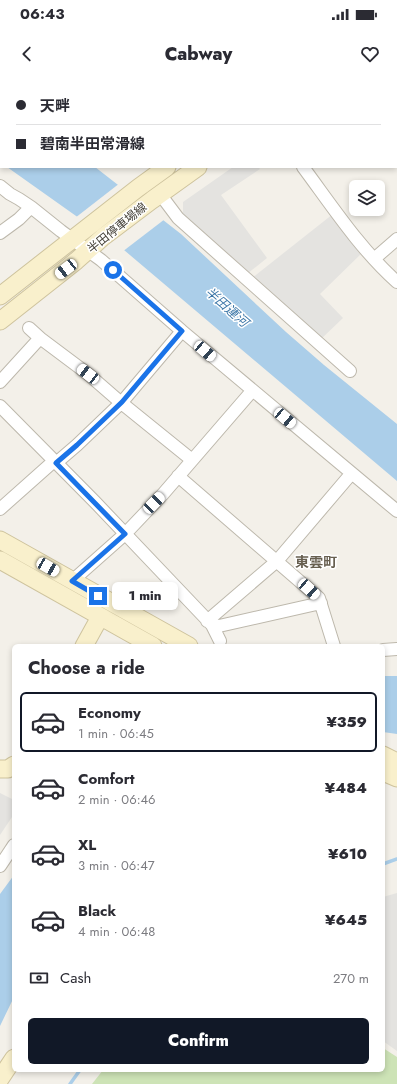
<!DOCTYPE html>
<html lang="en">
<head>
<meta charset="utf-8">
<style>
  :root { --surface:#fff; --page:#f7f7f7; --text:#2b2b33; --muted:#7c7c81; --line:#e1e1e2; --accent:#111827 }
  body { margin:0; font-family:Jost,"Noto Sans JP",sans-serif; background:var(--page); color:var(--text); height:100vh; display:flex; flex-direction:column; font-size:15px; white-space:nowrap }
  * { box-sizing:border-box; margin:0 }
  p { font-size:13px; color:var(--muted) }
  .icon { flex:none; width:22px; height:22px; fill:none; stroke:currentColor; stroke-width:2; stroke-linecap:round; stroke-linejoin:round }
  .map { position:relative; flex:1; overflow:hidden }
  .panel { position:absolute; left:12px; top:564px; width:373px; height:428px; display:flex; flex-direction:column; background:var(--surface); border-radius:6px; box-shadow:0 2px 6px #0003 }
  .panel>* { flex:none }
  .banner { position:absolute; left:0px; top:0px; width:397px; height:88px; box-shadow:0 2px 6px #0003; display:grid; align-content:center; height:88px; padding:0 16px; background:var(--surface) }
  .controls { position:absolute; left:349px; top:100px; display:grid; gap:8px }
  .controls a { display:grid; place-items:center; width:36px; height:36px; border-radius:6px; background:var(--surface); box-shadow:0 2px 6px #0003; font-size:20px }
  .end { position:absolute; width:18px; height:18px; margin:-9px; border:5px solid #1a73e8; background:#fff; box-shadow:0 0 0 2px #fff }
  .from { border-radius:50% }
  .bubble { position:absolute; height:28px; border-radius:6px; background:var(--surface); box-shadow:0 2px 6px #0003; font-size:13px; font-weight:800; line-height:28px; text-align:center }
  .car { position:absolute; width:12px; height:24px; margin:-12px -6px; border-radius:5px; box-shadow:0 0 3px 1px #0007; background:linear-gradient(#fff 24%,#345 0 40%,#fff 0 76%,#345 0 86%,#fff 0) }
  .banner b { display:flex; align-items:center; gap:14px; height:38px; font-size:15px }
  .banner b+b { border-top:1px solid var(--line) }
  .banner i { width:10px; height:10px; background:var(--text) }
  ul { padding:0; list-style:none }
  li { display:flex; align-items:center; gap:12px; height:60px; margin:0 8px 6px; padding:0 8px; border:2px solid transparent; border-radius:6px }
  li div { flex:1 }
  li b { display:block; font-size:15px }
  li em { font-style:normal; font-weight:800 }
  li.on { border-color:var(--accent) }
  li>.icon { width:36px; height:36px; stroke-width:1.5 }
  h2 { padding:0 16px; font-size:18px; line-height:48px }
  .pay { display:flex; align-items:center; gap:10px; height:44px; padding:0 16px; font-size:15px }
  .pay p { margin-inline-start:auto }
  .button { display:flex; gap:8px; margin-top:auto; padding:8px 16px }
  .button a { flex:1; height:46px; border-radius:6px; background:var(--accent); color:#fff; font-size:16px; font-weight:800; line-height:46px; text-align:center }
  .status { display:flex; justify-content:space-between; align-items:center; height:28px; padding:0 20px; background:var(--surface); direction:ltr }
  .status svg { height:11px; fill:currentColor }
  header { display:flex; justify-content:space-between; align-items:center; height:52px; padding:0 16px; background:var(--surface); font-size:18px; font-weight:800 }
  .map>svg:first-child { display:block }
</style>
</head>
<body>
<div class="status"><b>06:43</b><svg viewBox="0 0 49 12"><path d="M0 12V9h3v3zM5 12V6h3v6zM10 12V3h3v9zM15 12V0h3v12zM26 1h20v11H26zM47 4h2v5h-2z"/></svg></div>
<header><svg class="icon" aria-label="back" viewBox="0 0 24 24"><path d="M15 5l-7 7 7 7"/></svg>Cabway<svg class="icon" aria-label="heart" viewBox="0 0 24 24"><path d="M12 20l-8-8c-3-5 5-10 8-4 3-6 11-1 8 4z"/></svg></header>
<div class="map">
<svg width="397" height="1004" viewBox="0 0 397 1004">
  <rect width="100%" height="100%" fill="#f3f0e9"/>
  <path fill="#cde3b6" d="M 383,968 L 397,977 L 397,1004 L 92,1004 L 103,990 L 383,990 Z"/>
  <path fill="#e4e3e0" d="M 233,87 L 258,87 L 260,89 L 221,115 L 267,178 L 247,194 L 183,135 L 183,122 Z
    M 333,134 L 363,172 L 320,214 L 343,238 L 319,261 L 252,198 Z
    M 0,713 L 14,720 L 14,734 L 0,755 Z
    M 397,813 L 397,971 L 383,961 L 383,817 Z"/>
  <path fill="#abcee9" d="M 7,87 L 95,87 L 181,154 L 286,252 L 324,285 L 397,344 L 397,401 L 124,170 Z
    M 383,596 L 397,596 L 397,654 L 383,652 Z
    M 14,795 L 14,917 L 0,946 L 0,814 Z"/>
  <path fill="#f3f0e9" d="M 120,103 L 165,139 L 122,172 L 75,138 Z"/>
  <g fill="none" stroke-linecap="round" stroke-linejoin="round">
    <path stroke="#abcee9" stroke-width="3.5" d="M 383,784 L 397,779
      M 70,1004 L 80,990"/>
    <defs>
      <path id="street" d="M 240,0 L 241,1
        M 303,87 C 332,126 360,169 397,202
        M 0,106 L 10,114 L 19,119 L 31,127 L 61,151 L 101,180 L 182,251 L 397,431
        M 160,114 L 178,138 L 350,291
        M 0,153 L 19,139 L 31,127
        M 374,179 L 397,159
        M 29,248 L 40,258 L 88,294 L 119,321 L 192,380
        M 0,302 L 40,258
        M 0,326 L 95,422 L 212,545 L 220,561
        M 56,383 L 77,365 L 122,322 L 182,251
        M 178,396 L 319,518 L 334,566
        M 0,429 L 54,381
        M 72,501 L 125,454 L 163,414 L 252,311
        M 207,541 L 277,481 L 351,394
        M 212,545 L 219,546 L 321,523
        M 383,570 L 397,569
        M 0,786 L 14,765"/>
      <path id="secondary" d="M 291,1 L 292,0
        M 319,1 L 321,0
        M 0,216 L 138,108 L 167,87
        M 0,241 L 76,181 L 103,157 L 152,120 L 198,87
        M 0,460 L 189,566
        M 0,480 L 153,566
        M 84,566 L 100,537
        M 383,675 L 397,682
        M 0,689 L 8,689 L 14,685
        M 383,692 L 397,698
        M 0,999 L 14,978"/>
    </defs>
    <use href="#street" stroke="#bdb8ac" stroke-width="14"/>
    <use href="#secondary" stroke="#cec39d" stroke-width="19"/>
    <use href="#street" stroke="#fff" stroke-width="12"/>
    <use href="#secondary" stroke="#f9f0cc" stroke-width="17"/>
  </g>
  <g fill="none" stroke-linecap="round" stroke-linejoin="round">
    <path stroke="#1a73e8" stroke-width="5" d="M 98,516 L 72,501 L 125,454 L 56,383 L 77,365 L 122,322 L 182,251 L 113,190"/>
  </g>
  <g text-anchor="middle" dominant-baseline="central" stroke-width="3" stroke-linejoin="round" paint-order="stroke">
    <g font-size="12" fill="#454138" stroke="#fff">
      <text transform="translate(117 148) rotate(-39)">半田停車場線</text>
    </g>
    <g font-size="13" font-style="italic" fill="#3b76a7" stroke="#fff">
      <text transform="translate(227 227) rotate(41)">半田運河</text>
    </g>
    <g font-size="14" font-weight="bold" fill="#675f50" stroke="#fff">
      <text x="316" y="482">東雲町</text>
    </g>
  </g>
</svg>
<div class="controls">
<a><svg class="icon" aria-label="layers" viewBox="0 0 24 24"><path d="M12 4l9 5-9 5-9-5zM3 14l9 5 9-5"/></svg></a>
</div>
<i class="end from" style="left:113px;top:190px"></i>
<i class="end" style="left:98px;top:516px"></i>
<div class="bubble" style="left:112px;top:502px;width:66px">1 min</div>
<i class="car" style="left:66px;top:189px;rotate:232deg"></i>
<i class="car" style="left:205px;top:271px;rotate:131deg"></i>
<i class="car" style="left:88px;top:294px;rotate:307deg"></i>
<i class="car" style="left:285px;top:338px;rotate:130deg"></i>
<i class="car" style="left:154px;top:423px;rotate:45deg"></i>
<i class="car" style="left:48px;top:487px;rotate:120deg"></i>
<i class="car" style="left:309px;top:509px;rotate:132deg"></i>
<div class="banner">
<b><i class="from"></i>天畔</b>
<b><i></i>碧南半田常滑線</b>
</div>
<section class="panel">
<h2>Choose a ride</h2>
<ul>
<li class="on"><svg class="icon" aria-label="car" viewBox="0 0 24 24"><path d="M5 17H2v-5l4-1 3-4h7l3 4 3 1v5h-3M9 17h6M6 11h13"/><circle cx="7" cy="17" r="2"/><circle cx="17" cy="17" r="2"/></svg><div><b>Economy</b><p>1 min · 06:45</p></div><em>¥359</em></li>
<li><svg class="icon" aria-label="car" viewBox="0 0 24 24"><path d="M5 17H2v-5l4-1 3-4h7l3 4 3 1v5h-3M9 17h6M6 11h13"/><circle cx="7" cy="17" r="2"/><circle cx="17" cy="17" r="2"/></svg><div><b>Comfort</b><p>2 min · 06:46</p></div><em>¥484</em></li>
<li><svg class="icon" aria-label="car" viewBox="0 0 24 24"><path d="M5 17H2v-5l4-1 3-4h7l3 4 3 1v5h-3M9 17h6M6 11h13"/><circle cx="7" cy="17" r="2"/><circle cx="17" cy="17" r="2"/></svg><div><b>XL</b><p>3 min · 06:47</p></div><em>¥610</em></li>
<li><svg class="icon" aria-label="car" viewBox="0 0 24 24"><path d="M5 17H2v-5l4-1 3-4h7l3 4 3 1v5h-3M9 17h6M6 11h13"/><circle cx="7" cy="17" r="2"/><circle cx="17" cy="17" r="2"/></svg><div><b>Black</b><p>4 min · 06:48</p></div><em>¥645</em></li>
</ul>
<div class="pay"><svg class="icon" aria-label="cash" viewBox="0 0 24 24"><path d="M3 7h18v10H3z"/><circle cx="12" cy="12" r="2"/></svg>Cash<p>270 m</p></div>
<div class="button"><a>Confirm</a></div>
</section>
</div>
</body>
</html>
